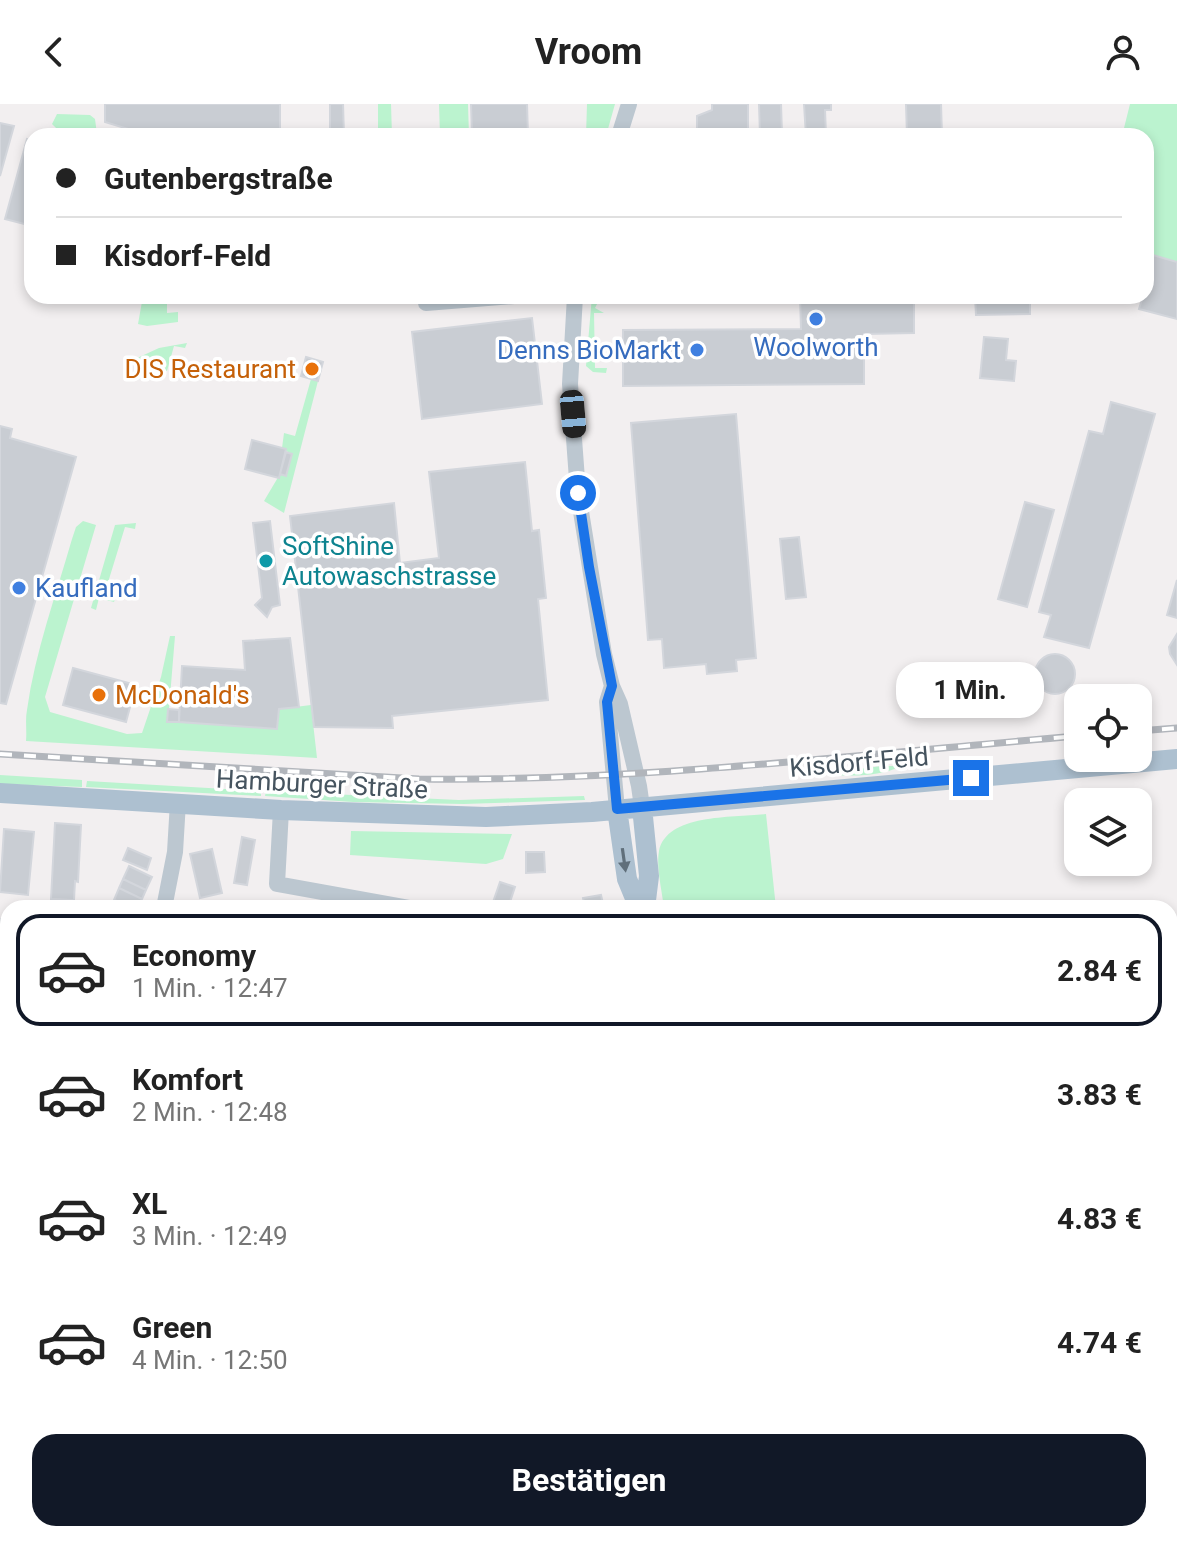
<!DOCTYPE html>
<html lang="de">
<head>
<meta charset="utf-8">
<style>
  :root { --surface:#fff; --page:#f2f2f2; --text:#222; --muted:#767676; --line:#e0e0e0; --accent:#111827 }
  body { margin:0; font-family:Roboto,sans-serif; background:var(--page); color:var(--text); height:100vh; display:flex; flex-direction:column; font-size:30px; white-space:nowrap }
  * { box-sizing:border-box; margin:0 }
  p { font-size:26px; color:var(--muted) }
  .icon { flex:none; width:44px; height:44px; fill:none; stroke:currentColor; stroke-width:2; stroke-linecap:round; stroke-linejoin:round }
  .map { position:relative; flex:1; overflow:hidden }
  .details { position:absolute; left:0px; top:796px; width:1178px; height:642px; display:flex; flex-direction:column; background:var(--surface); border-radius:24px 24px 0 0; box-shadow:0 4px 12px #0003 }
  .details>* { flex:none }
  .banner { position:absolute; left:24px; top:24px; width:1130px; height:176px; border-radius:24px; box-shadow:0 4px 12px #0003; display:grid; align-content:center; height:176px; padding:0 32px; background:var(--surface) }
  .buttons { position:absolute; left:1064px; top:580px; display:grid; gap:16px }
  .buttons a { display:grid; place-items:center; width:88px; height:88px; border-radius:16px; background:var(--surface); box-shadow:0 4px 12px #0003; font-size:40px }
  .end { position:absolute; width:36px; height:36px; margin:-18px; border:10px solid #1a73e8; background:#fff; box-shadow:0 0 0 4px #fff }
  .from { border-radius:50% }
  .bubble { position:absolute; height:56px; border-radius:24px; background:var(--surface); box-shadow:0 4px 12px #0003; font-size:26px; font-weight:700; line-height:56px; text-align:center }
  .car { position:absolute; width:24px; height:48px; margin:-24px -12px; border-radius:10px; box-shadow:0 0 6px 2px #0007; background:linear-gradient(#222 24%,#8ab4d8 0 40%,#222 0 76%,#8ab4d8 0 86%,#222 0) }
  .banner b { display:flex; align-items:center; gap:28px; height:76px; font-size:30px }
  .banner b+b { border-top:2px solid var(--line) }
  .banner i { width:20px; height:20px; background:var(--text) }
  ul { padding:14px 0 0; list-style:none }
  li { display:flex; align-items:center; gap:24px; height:112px; margin:0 16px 12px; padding:0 16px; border:4px solid transparent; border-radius:24px }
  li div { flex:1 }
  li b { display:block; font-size:30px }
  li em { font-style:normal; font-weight:700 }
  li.current { border-color:var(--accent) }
  li>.icon { width:72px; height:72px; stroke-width:1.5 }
  .primary-button { display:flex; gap:16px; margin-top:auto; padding:16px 32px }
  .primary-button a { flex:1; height:92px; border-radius:24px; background:var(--accent); color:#fff; font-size:32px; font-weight:700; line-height:92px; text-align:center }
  header { display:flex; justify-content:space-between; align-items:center; height:104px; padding:0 32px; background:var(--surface); font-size:36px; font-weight:700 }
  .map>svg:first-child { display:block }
</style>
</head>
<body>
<header><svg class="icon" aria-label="back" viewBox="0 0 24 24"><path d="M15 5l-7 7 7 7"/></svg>Vroom<svg class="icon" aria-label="person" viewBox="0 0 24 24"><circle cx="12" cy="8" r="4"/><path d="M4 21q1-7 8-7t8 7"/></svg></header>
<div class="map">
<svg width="1177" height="1437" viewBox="0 0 1177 1437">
  <rect width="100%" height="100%" fill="#f2eff0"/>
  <path fill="#bbf3cf" d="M 378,0 L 391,0 L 392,32 L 378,32 Z
    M 439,0 L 468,0 L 469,32 L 440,32 Z
    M 587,0 L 615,0 L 606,32 L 586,32 Z
    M 1130,0 L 1177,0 L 1177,158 L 1146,149 L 1146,32 L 1122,32 Z
    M 57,10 L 90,11 L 95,15 L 97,30 L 88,32 L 56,24 L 52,20 Z
    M 143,192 L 167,192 L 167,209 L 178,208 L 178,218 L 147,222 L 138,220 Z
    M 592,192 L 601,192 L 595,204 L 604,209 L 594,209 L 595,264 L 607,264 L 606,269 L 593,268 L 586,262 Z
    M 187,239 L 185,244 L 174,242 L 167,267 L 124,255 L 135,255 L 159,244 Z
    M 311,275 L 318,277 L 284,409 L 264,397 L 280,370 L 286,371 L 291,350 L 282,344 L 284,329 L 295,332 Z
    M 83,417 L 96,421 L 45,593 L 50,608 L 127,630 L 142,629 L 161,573 L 170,532 L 175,532 L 168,617 L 277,625 L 279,605 L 311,601 L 317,654 L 26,637 C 27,626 25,616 27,606 C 35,548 56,491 72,435 L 76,423 Z
    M 136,419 L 135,425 L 125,423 L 106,485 L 117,489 L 114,498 L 99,494 L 96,506 L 91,504 L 115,421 Z
    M 882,662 L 902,662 C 875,674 849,672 820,670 Z
    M 0,671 L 82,676 L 82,683 L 0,680 Z
    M 87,677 L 261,687 L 261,692 L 86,683 Z
    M 266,687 L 459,696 L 584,692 L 585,696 L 464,700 L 353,698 L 265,692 Z
    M 766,710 L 776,804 L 664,804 C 662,787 656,763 659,747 C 667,709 734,714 766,710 Z
    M 351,727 L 512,730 L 503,755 L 486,760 L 350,751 Z
    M 1177,1020 L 1177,1102 L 1170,1104 L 1170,1021 Z
    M 319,1430 L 727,1430 L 728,1437 L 317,1437 Z"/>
  <path fill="#c9cdd3" stroke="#d3d6dc" stroke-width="2" d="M 105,0 L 280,0 L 280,32 L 151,32 L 105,18 Z
    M 330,0 L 343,0 L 344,32 L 330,32 Z
    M 471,0 L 527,0 L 528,32 L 472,32 Z
    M 712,0 L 748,0 L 748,32 L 697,32 L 697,12 L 712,6 Z
    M 759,0 L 781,0 L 782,30 L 760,31 Z
    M 804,0 L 831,0 L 831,6 L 825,6 L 826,31 L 837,32 L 806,32 Z
    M 906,0 L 941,0 L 942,32 L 907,32 Z
    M 0,19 L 14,22 L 0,72 Z
    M 27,35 L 32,37 L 32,122 L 5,115 Z
    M 1146,149 L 1177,158 L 1177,215 L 1139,205 L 1143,192 L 1146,192 Z
    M 800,192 L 914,192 L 914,229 L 864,230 L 864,280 L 623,282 L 623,226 L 801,225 Z
    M 975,192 L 1030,192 L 1030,210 L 976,211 Z
    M 532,214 L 542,300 L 422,315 L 412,228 Z
    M 984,233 L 1008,235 L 1006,256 L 1016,257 L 1014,277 L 980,274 Z
    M 306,253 L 323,258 L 318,277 L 301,272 Z
    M 1111,298 L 1155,310 L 1089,544 L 1044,533 L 1051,511 L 1039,508 L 1089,327 L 1103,330 Z
    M 736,310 L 756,554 L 736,556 L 737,567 L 707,570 L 706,560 L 664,564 L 662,535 L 648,536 L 631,319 Z
    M 0,322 L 12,325 L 10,334 L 76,353 L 6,600 L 0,599 Z
    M 252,336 L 286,345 L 279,374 L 245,365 Z
    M 286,348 L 292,350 L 286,372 L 280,370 Z
    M 525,358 L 532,427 L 539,426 L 546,494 L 538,495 L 548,596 L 392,612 L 393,624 L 314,623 L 290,412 L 394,399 L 400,459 L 439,454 L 429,368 Z
    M 1025,398 L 1054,406 L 1027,503 L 998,495 Z
    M 270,417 L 280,501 L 272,503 L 267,513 L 255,501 L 262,494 L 253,419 Z
    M 799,433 L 806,493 L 786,495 L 780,435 Z
    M 1177,476 L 1177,514 L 1167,511 Z
    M 1177,530 L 1177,561 L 1170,550 L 1169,543 Z
    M 290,534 L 299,603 L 279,605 L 277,625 L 179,618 L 182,562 L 245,566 L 243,537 Z
    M1035 570a20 20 0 1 1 40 0a20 20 0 1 1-40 0Z
    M 73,564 L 136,581 L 126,618 L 63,601 Z
    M 168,605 L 179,606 L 179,618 L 167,618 Z
    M 55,719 L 81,721 L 78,778 L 75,777 L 74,796 L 51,795 Z
    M 4,725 L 34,728 L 28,791 L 0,788 Z
    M 242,733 L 255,736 L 247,781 L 234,779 Z
    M 128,744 L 151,754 L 147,766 L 123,756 Z
    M 212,745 L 222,789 L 200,794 L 190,750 Z
    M 526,748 L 544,748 L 545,768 L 526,769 Z
    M 129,762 L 152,773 L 146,786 L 123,775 Z
    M 123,775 L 146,786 L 142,795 L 119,784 Z
    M 500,778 L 515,783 L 508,804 L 491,804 Z
    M 119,784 L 142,795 L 138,804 L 114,796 Z
    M 601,791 L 604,804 L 585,804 L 583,794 Z
    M 0,815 L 8,816 L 8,829 L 0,828 Z
    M 6,971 L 8,972 L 8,1007 L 0,1005 Z
    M 0,1005 L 8,1007 L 8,1040 L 0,1038 Z
    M 0,1038 L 8,1040 L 5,1076 L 0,1075 Z
    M 0,1341 L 8,1342 L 8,1371 L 2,1370 L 3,1365 L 0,1365 Z
    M 0,1383 L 8,1384 L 7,1408 L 0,1407 Z
    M 101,1430 L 104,1430 L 125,1436 L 99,1437 Z"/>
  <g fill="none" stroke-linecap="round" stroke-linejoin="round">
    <path stroke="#bcc7d0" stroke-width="16" d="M 619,32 L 629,0
      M 575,192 L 570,280 L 578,389 L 604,550 L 612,582 L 620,600 L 639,682 L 642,703
      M 426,199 L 514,192
      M 612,582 L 607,598 L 617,705
      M 281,706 L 277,780 L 410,804
      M 164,804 L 175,748 L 178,698
      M 0,899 L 8,900
      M 0,1204 L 8,1182
      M 0,1239 L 8,1240
      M 17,1437 L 19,1430"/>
    <path stroke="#adc0d0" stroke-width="20" d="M 0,689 L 281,706 L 486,713 L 592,708 L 1177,655
      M 642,703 L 649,772 L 645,804
      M 617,705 L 627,775 L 639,804
      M 743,1430 L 744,1437"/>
    <defs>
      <path id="rail" d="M 1138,627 L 1177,624
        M 0,650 L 419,675 C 638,678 860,650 1078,632"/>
    </defs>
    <use href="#rail" stroke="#b1b5bb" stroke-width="7"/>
    <use href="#rail" stroke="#fff" stroke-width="4" stroke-dasharray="12" stroke-linecap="butt"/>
  </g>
  <defs><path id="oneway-solid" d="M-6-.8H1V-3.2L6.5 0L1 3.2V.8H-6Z" transform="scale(2)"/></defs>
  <use fill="#606f7b" href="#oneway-solid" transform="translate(624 756) rotate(82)"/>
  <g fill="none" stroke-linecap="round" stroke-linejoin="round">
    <path stroke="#1a73e8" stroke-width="10" d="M 578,389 L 589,463 L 612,582 L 607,598 L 617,705 L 971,674"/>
  </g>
  <g fill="#3f7fe0" stroke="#fff" stroke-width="3">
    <circle cx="816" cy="215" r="8"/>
    <circle cx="697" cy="246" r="8"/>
    <circle cx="19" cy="484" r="8"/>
  </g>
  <g fill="#e8710a" stroke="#fff" stroke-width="3">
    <circle cx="312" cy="265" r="8"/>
    <circle cx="99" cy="591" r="8"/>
  </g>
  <circle fill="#0f9aa8" stroke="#fff" stroke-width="3" cx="266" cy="457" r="8"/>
  <g text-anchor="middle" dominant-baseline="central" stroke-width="7" stroke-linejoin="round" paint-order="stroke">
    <g font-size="26" fill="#366cbe" stroke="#fff">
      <text x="816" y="243">Woolworth</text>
      <text x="681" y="246" text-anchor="end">Denns BioMarkt</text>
      <text x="35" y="484" text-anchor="start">Kaufland</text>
    </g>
    <g font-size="26" fill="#c56008" stroke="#fff" text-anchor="end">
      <text x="296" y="265">DIS Restaurant</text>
      <text x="115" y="591" text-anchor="start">McDonald's</text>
    </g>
    <g font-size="26" fill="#0d838f" stroke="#fff" text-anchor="start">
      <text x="282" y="442">SoftShine<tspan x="282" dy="30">Autowaschstrasse</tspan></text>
    </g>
    <g font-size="26" fill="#46545f" stroke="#fff">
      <text transform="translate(859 658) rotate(-5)">Kisdorf-Feld</text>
      <text transform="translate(322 680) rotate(3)">Hamburger Straße</text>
    </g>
  </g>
</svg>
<div class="buttons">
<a><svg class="icon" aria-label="locate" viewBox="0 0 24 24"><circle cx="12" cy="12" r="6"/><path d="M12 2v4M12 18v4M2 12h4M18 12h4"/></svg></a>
<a><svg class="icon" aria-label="layers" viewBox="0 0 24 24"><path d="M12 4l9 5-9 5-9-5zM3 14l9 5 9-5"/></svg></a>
</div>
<i class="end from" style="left:578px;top:389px"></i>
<i class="end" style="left:971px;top:674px"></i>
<div class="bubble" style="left:896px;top:558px;width:148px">1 Min.</div>
<i class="car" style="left:573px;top:310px;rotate:175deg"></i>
<div class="banner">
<b><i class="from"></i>Gutenbergstraße</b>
<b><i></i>Kisdorf-Feld</b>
</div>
<section class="details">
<ul>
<li class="current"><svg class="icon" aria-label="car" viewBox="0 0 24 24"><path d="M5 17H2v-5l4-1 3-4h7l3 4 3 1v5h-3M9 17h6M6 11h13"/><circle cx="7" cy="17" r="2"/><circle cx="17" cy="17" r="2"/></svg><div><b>Economy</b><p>1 Min. · 12:47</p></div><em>2.84 €</em></li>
<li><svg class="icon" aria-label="car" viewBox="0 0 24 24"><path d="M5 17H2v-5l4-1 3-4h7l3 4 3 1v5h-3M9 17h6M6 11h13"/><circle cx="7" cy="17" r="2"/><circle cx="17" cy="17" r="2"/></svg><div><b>Komfort</b><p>2 Min. · 12:48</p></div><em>3.83 €</em></li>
<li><svg class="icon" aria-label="car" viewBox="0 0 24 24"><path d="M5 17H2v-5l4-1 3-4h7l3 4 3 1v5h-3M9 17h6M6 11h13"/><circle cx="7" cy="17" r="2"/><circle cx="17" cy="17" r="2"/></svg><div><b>XL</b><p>3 Min. · 12:49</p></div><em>4.83 €</em></li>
<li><svg class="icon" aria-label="car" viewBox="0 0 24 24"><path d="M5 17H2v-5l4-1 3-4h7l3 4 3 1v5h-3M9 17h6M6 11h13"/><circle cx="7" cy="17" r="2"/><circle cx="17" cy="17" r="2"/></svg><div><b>Green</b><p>4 Min. · 12:50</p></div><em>4.74 €</em></li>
</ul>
<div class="primary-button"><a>Bestätigen</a></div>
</section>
</div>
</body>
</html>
